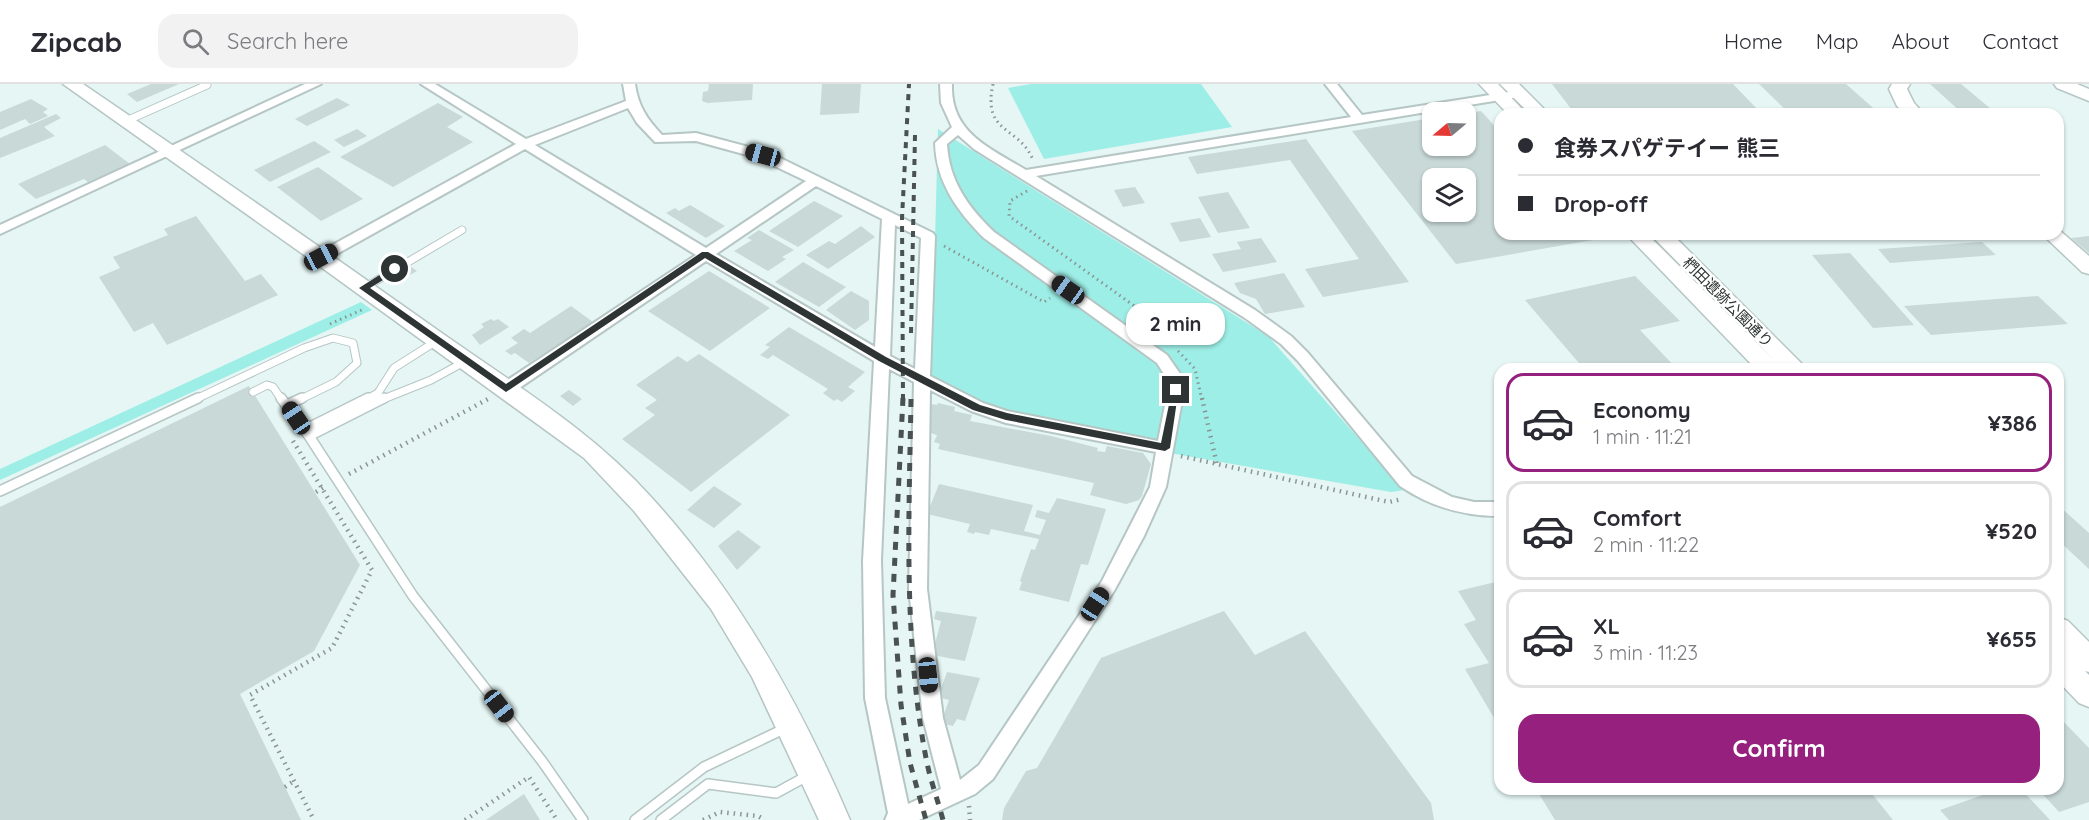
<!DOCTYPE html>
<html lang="en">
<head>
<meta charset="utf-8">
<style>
  :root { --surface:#fff; --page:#f2f2f3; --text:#2b2b33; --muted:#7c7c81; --line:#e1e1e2; --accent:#95207d }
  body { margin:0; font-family:Quicksand,"Noto Sans JP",sans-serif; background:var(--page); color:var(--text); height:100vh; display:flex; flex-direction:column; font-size:22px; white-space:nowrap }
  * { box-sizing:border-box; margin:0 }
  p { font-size:20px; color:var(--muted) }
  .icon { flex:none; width:33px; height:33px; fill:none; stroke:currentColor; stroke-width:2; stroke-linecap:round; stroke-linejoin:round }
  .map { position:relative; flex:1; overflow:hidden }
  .side { position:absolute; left:1494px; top:279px; width:570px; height:432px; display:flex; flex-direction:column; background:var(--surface); border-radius:18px; box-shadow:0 2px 4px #0004 }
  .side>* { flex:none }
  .hud { position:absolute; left:1494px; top:24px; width:570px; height:132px; border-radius:18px; box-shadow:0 2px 4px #0004; display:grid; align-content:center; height:132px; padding:0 24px; background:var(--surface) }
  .needle { width:39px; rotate:251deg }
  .fabs { position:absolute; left:1422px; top:18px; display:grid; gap:12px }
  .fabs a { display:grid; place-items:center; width:54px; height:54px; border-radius:12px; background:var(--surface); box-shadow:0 2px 4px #0004; font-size:30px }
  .end { position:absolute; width:27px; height:27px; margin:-14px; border:8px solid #2d3433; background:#fff; box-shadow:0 0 0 3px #fff }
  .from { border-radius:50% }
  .bubble { position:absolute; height:42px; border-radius:18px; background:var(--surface); box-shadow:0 2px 4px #0004; font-size:20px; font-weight:700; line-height:42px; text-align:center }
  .car { position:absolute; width:18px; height:36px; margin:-18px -9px; border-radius:8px; box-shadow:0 0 4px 2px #0007; background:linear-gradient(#222 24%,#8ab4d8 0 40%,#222 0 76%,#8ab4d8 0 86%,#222 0) }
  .hud b { display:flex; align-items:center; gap:21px; height:57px; font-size:22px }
  .hud b+b { border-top:2px solid var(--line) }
  .hud i { width:15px; height:15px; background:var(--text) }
  ul { padding:10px 0 0; list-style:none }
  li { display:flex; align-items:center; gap:18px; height:99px; margin:0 12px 9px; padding:0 12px; border:3px solid var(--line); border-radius:18px }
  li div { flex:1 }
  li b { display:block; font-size:22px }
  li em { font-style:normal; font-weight:700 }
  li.active { border-color:var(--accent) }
  li>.icon { width:54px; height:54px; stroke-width:1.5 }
  .primary-button { display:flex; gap:12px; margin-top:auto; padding:12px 24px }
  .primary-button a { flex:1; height:69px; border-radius:18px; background:var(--accent); color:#fff; font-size:24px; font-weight:700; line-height:69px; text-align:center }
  header { display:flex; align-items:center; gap:36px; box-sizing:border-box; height:84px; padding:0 30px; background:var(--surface); border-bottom:2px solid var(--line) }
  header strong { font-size:28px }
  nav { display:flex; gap:33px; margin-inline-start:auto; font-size:21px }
  .search { width:420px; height:54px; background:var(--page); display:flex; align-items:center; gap:15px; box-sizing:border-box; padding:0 21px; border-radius:18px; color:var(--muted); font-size:22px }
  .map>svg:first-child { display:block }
</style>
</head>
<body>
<header>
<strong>Zipcab</strong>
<div class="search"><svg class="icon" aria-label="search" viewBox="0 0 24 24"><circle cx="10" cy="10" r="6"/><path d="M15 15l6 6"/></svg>Search here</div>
<nav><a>Home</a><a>Map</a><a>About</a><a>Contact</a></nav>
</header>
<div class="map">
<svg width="2089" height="736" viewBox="0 0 2089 736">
  <rect width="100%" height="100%" fill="#e5f6f4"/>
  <path fill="#9deee6" d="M 1031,0 L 1201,0 L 1232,43 L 1044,75 L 1008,4 Z
    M 938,45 L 1268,252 L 1399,400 L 1411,405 L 1391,408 L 1164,368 L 956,317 L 931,303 Z
    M 361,218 L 372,226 L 0,396 L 0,385 Z"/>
  <path fill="#c8d9d7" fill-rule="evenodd" d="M 151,0 L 179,0 L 137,18 L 127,10 Z
    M 709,0 L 753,0 L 752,16 L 707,19 L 702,17 L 703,8 L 708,7 Z
    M 822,0 L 861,0 L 859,29 L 820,31 Z
    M 1552,0 L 1733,0 L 1762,30 L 1575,30 Z
    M 1759,0 L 1846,0 L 1880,30 L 1790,30 Z
    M 1930,0 L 1961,0 L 1997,30 L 1963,30 Z
    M 337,14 L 350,21 L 307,42 L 295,35 Z
    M 31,15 L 48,25 L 43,28 L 48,32 L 30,40 L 25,35 L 0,46 L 0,28 Z
    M 438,19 L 463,33 L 447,43 L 473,58 L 393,103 L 340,73 Z
    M 1481,27 L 1500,48 L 1500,150 L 1594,150 L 1599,155 L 1456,180 L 1352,47 L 1432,34 L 1432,62 L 1466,62 L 1466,29 ZM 1432,94 L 1466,94 L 1466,128 L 1432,128 Z
    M 56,30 L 61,34 L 44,43 L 55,52 L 0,74 L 0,54 Z
    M 357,45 L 367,52 L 344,63 L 334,56 Z
    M 1306,55 L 1409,198 L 1323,213 L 1305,185 L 1359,175 L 1290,76 L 1197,90 L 1188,73 Z
    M 314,57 L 331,68 L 270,98 L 254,86 Z
    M 105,61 L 130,80 L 88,98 L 84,95 L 36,115 L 18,100 Z
    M 318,83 L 363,115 L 321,137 L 277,103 Z
    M 1135,103 L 1145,119 L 1123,123 L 1114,106 Z
    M 1228,108 L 1250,144 L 1218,149 L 1198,113 Z
    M 814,117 L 843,132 L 798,163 L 769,147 Z
    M 690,121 L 725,142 L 706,154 L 666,129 L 675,124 L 679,127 Z
    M 196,132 L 245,197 L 261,190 L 278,211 L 167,261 L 153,239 L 134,248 L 99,193 L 120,184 L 113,173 L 168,151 L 164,145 Z
    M 1200,134 L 1211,153 L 1180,158 L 1170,139 Z
    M 861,142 L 875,153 L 828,185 L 806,171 L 829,157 L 835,160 Z
    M 759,146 L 794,166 L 782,173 L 786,175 L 768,187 L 734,167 L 752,156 L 747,154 Z
    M 2089,152 L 2089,169 L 2071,154 Z
    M 1261,154 L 1277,178 L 1223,188 L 1212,170 L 1241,165 L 1237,158 Z
    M 1982,158 L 1996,171 L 1890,179 L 1878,165 Z
    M 1850,169 L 1914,241 L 1873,244 L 1812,171 Z
    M 803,178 L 846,203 L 819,223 L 775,198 Z
    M 410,182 L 417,187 L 399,197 L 393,192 Z
    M 709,187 L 770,224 L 710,267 L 648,227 Z
    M 1284,189 L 1305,223 L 1265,230 L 1256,215 L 1240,209 L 1234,199 Z
    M 1635,192 L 1680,237 L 1640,246 L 1677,285 L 1584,285 L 1525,216 Z
    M 851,207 L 869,217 L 869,236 L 855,246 L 826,226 Z
    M 2038,212 L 2068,240 L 1931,251 L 1904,222 Z
    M 571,222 L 593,238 L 529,279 L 515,269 L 511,271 L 505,267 L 518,259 L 511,254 L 524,245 L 530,249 Z
    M 491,235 L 494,237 L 498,235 L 509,243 L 480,261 L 472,251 L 484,243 L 481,240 Z
    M 789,243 L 865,288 L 848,303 L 855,307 L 842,318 L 837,315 L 834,317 L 823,309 L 828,305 L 773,271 L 768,275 L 760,271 L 770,263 L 765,261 Z
    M 699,270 L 790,331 L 691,408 L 622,355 L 655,331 L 645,324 L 657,316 L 636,301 L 678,272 L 687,278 Z
    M 249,302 L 360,481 L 314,567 L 240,610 L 301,736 L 0,736 L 0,423 Z
    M 569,306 L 582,315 L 573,322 L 560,312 Z
    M 938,319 L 955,323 L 954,327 L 972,331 L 970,337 L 1051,352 L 1098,364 L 1097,367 L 1105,368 L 1107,362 L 1143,369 L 1151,380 L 1142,412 L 1139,416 L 1126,420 L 1090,411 L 1094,399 L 938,365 L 940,360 L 934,358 L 937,351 L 928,348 L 931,341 L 927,340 L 932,329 L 928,328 L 932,320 L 937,321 Z
    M 939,400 L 1033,421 L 1024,447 L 1040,451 L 1046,436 L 1035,433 L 1037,426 L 1049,429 L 1057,414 L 1106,425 L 1088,481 L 1081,480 L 1069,518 L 1019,506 L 1022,498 L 1020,497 L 1031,465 L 1035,466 L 1039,455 L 991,445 L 989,451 L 975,448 L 974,450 L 967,448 L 970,440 L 927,430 Z
    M 714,402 L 742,420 L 714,444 L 687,426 Z
    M 2058,421 L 2089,449 L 2089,485 L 2058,456 Z
    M 738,446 L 761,463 L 737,486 L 718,462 Z
    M 1500,497 L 1500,644 L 1465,585 L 1489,579 L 1464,540 L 1476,536 L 1458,507 Z
    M 936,527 L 977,533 L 965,577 L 932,571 L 941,537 L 934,535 Z
    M 1224,527 L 1255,571 L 1305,547 L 1431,719 L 1434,736 L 1002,736 L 1004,724 L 1026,687 L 1037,684 L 1101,574 Z
    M 947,588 L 980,594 L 965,637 L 957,635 L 953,642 L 941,639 L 949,616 L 938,613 Z
    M 2058,632 L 2089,664 L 2089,718 L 2059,728 L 2038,705 L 2058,705 Z
    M 1536,705 L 1868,705 L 1893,736 L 1555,736 Z
    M 2000,705 L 2021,705 L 2050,736 L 1949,736 L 1940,726 Z
    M 524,710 L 540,736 L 486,736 Z"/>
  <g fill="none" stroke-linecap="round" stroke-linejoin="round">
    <defs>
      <path id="lane-far1" d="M 126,37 L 207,1
        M 364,204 L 462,146
        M 253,308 L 267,301 L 273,303 L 282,316
        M 194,316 L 304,264 L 333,254 L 353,259 L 357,279 L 336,298 L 299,316
        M 365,316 L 378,309 L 394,284 L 438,256
        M 381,316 L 431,296 L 466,277"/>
      <path id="lane" d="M 281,314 L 309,352 L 413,512 L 542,677 L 583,736
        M 287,321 L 302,314
        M 304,346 L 368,314
        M 309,352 L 384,314
        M 0,407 L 198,314
        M 635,736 L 704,683 L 788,643
        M 661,736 L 708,700 L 776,709 L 809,691"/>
      <path id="street" d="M 305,0 L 321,0 L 0,150 L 0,141 Z
        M 421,0 L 435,0 L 526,55 L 626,17 L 623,0 L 635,0 C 638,22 647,35 662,51 L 696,49 L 768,68 L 933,149 L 935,152 L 930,292 L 983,319 L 1007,327 L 1158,357 L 1168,306 L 1167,295 L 1157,279 L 984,154 C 957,127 936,98 935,59 L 952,43 L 941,19 L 940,0 L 952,0 C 950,49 990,64 1026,86 L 1351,33 L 1325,0 L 1337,0 L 1362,31 L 1522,6 L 1522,12 L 1518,13 L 1036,92 L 1255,226 L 1291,252 L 1308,269 L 1412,392 L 1452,413 L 1474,418 L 1500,418 L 1500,432 C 1463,432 1431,423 1400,402 L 1298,277 L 1281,260 L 1245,234 L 974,65 L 958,51 L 947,60 C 949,97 968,123 994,148 L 1167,271 L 1183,294 L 1184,306 L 1166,403 L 1144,452 L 1114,507 L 993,695 L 975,710 L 919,736 L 885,736 L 888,729 L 865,614 L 863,477 L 874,277 L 706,177 L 512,309 L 500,309 L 498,305 L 500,301 L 696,171 L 525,65 L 326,176 L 316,176 L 314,173 L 316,170 L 516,60 ZM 628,24 L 637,39 L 655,58 L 696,57 L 758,74 L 806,97 L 706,164 L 535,61 ZM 816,102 L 882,135 L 875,263 L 716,170 ZM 895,141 L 921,154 L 915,285 L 890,272 ZM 889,285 L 914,298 L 909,505 L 923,634 L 941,705 L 908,720 L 885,614 L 881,477 ZM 930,306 L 971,327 L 1006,339 L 1156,368 L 1150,403 L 1102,497 L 979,681 L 960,696 L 943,634 L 927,505 Z"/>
      <path id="secondary" d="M 63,0 L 83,0 C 205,83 326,167 446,252 C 517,302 593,348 651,413 C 737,507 800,619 850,736 L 819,736 L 752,593 L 711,525 L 634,427 L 584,374 L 314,178 Z
        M 1479,0 L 1498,0 L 1525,28 L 1523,30 L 1508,30 Z
        M 1500,0 L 1519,0 L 1549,30 L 1530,30 Z
        M 1892,0 L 1910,0 L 1907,5 L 1914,19 L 1924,30 L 1905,30 L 1897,22 L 1889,5 Z
        M 2054,0 L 2077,0 L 2089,5 L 2089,17 L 2057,4 Z
        M 2058,145 L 2089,172 L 2089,190 L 2082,188 L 2042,150 L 2058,150 Z
        M 1626,150 L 1647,150 L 1774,276 L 1650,150 L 1672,150 L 1807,285 L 1782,285 L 1777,279 L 1780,285 L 1756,285 Z
        M 2058,533 L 2068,537 L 2089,558 L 2089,588 L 2085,587 L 2089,591 L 2089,623 L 2079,619 L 2058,597 L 2058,566 L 2062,567 L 2058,563 Z"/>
    </defs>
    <use href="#lane-far1" stroke="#b5c6c4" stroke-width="9"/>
    <use href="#lane" stroke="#b5c6c4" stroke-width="12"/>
    <use href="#street" stroke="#b5c6c4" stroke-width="4"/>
    <use href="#secondary" stroke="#b5c6c4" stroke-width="3"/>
    <path stroke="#8a9695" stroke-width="3" stroke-dasharray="1.5 4" stroke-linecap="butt" d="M 993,0 C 982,51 1019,41 1033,76
      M 1027,107 L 1010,117 L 1009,132 L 1140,226 L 1173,261
      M 944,162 L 1044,218 L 1050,214
      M 330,240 L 364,225
      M 1178,267 L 1195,285 L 1202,316"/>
    <path stroke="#8a9695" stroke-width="4.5" stroke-dasharray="1.5 5" stroke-linecap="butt" d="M 1202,314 L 1217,381
      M 293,357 L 372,486 L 332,564 L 250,611 L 314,736
      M 1181,372 L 1389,418 L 1402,415
      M 349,390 L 488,315
      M 316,408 L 324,403
      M 285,703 L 294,697
      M 969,722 L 970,736
      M 465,736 L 529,693 L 557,736
      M 703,736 L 720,728 L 758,732 L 765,736"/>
    <use href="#lane-far1" stroke="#fff" stroke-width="7"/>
    <use href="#lane" stroke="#fff" stroke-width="9"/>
    <use href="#street" fill="#fff" fill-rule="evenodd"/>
    <use href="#secondary" fill="#fff" fill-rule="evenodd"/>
    <path stroke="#4a5251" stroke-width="4" stroke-dasharray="6 6" stroke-linecap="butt" d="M 911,249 L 915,51
      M 903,316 L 902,134 L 909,0"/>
    <path stroke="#4a5251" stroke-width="5" stroke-dasharray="8 8" stroke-linecap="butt" d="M 903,314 L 893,511 L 901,621 L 910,679 L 926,736
      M 911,315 C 909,436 903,559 927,679 C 931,698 938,717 943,736"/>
  </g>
  <path fill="#2d3433" d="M 702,168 L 708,168 L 886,273 L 980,321 L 1007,329 L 1161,359 L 1172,306 L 1173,303 L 1179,303 L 1170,364 L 1165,367 L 1006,336 L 973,326 L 879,277 L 705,174 L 506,308 L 359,204 L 392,183 L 398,183 L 398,187 L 370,204 L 506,300 Z"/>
  <g text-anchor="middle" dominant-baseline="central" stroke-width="5" stroke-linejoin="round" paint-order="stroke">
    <g font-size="15" fill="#2d3433" stroke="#fff">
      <text transform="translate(1728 218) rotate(45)">椚田遺跡公園通り</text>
    </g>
  </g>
</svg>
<div class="fabs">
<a><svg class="needle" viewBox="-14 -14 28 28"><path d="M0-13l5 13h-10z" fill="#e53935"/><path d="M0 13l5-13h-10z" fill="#7c7c81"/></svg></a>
<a><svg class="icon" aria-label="layers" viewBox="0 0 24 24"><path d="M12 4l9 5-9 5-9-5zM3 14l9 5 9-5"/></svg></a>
</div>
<i class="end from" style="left:395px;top:185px"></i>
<i class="end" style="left:1176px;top:306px"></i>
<div class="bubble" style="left:1126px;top:219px;width:99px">2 min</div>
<i class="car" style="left:763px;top:71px;rotate:285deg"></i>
<i class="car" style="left:321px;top:173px;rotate:62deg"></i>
<i class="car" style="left:1068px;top:206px;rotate:305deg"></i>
<i class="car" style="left:296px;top:334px;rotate:326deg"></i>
<i class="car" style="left:1095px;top:520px;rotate:33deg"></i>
<i class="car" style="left:928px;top:591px;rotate:174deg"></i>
<i class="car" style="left:499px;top:622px;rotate:142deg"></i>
<div class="hud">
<b><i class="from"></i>食券スパゲテイー 熊三</b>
<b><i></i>Drop-off</b>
</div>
<section class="side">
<ul>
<li class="active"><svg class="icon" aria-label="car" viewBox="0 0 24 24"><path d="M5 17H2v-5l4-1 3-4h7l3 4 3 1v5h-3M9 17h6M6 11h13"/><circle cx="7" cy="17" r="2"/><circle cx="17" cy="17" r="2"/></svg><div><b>Economy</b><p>1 min · 11:21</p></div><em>¥386</em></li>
<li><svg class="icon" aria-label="car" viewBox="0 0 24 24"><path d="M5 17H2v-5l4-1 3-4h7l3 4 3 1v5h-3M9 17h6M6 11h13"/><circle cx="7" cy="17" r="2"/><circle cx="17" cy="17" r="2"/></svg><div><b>Comfort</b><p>2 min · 11:22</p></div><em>¥520</em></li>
<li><svg class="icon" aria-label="car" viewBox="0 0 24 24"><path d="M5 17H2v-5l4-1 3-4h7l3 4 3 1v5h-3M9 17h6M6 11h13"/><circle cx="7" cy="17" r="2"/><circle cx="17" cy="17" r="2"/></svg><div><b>XL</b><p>3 min · 11:23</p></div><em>¥655</em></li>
</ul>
<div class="primary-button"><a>Confirm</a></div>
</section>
</div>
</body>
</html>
